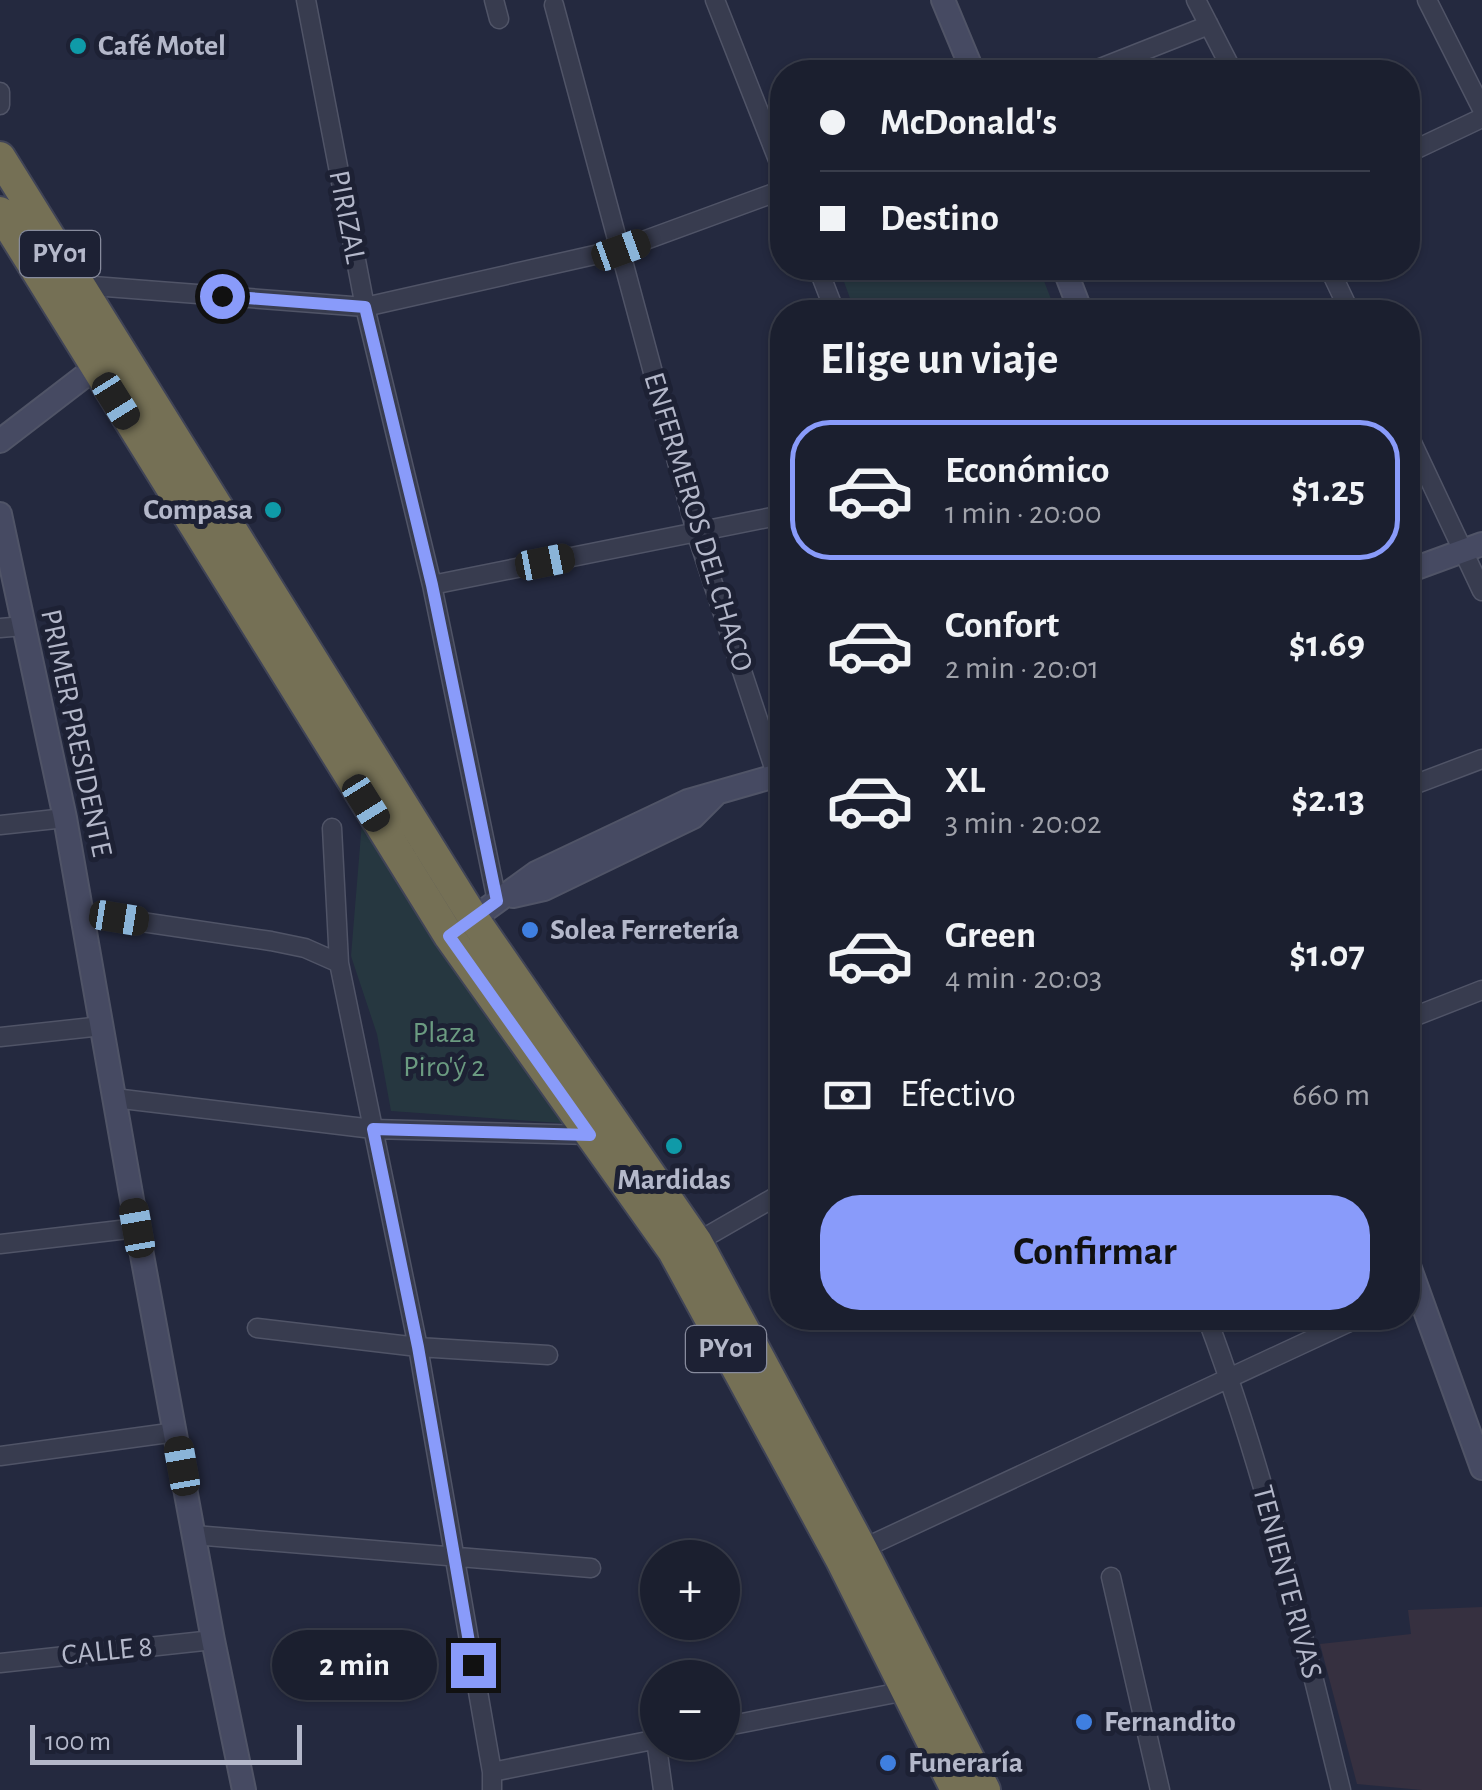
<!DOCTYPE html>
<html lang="es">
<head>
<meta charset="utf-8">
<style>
  :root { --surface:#1b1f2f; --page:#282c3b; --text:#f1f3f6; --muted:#a0a2aa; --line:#393d4b; --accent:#899bfa }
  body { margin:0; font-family:"Alegreya Sans",sans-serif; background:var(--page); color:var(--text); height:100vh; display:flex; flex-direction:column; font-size:38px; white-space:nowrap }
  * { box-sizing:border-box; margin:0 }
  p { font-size:32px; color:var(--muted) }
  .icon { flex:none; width:55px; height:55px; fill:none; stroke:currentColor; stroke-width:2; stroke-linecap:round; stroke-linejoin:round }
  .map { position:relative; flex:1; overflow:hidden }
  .panel { position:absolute; left:770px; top:300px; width:650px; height:1030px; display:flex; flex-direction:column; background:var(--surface); border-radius:40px; box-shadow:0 2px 8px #0004,0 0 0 2px var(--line) }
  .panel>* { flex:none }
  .guide { position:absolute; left:770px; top:60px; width:650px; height:220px; border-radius:40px; box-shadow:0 2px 8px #0004,0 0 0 2px var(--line); display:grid; align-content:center; height:220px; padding:0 50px; background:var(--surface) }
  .controls { position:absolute; left:640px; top:1540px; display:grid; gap:20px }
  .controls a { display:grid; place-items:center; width:100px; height:100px; border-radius:50%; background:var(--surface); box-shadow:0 2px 8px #0004,0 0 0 2px var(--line); font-size:50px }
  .scale { position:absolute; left:30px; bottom:25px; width:272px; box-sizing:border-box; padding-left:10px; border:5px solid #b4b8ca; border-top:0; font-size:28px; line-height:35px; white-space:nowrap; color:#b4b8ca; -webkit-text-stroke:8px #1d2134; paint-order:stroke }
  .end { position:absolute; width:45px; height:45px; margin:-22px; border:12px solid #899bfa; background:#111; box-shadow:0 0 0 5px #111 }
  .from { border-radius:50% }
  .bubble { position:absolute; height:70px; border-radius:35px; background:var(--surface); box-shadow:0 2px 8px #0004,0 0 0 2px var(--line); font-size:32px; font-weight:600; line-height:70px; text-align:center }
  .car { position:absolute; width:30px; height:60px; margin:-30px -15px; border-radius:12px; box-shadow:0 0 8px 2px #0007; background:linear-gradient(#222 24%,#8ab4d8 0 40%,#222 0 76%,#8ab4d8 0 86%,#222 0) }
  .guide b { display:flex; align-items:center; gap:35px; height:95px; font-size:38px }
  .guide b+b { border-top:2px solid var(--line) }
  .guide i { width:25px; height:25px; background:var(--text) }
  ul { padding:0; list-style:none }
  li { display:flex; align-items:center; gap:30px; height:140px; margin:0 20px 15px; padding:0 30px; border:5px solid transparent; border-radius:40px }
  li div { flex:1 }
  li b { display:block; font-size:38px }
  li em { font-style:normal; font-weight:600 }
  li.on { border-color:var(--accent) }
  li>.icon { width:90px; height:90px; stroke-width:1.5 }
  h2 { padding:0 50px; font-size:45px; line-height:120px }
  .pay { display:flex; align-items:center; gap:25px; height:110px; padding:0 50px; font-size:38px }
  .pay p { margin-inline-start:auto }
  .button { display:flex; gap:20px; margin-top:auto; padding:20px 50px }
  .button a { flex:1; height:115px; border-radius:40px; background:var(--accent); color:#111; font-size:40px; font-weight:600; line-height:115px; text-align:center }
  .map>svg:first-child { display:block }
</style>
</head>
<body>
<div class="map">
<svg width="1482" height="1790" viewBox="0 0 1482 1790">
  <rect width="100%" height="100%" fill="#24293f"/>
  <path fill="#363040" d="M 1482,1607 L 1482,1790 L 1422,1790 L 1357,1784 L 1320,1644 L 1411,1634 L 1408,1610 Z"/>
  <path fill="#263740" d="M 839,268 L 1039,268 L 1056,312 L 855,312 Z
    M 362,822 L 573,1124 L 391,1111 L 377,1034 L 351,956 Z"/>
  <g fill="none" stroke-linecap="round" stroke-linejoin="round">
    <defs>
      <path id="street" d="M 306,0 L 365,307 L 432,585 L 497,901
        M 494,0 L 499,19
        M 715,0 L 782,170
        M 1196,0 L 1233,72
        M 1427,0 L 1482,109
        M 554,5 L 696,532 L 782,792
        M 1090,72 L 1209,25
        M 0,92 L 0,105
        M 1408,153 L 1482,118
        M 818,268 L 835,312
        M 1329,268 L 1350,312
        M 80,285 L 365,307 L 621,249 L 782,190
        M 1408,434 L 1482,591
        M 432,585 L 782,515
        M 0,628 L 24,626
        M 1408,787 L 1482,759
        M 0,825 L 65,818
        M 332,828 L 339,963 L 418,1347 L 492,1772 L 492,1790
        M 81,913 L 271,941 L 305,948 L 339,963
        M 1408,1019 L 1482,990
        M 0,1037 L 102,1026
        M 114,1098 L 373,1129 L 590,1135
        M 697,1242 L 782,1193
        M 0,1244 L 137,1228
        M 1207,1318 C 1265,1471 1302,1632 1341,1790
        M 257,1328 L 418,1347 L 548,1355
        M 0,1456 L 176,1432
        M 194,1535 L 591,1568
        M 862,1549 L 1358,1318
        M 1111,1577 L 1160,1790
        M 0,1663 L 213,1640
        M 722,1727 L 906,1691
        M 656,1740 L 663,1790
        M 492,1772 L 658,1739"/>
      <path id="secondary" d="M 943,0 L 973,72
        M 1064,268 L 1081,312
        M 0,441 L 108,358
        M 0,514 L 65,818 L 137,1228 L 213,1640 L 244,1790
        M 1408,571 L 1482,544
        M 513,896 L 544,889 L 693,817 L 715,795
        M 463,926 L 536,873 L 688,801 L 782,774
        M 1408,1263 L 1482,1468"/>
      <path id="highway" d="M 0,157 L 474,919 L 697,1242 L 862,1549 L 985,1790
        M 0,212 L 449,936 L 673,1251 L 841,1560 L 956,1790"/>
    </defs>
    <use href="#street" stroke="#505467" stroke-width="21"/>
    <use href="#secondary" stroke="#505467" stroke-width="26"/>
    <use href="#highway" stroke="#404457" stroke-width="34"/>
    <use href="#street" stroke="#383c4f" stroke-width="18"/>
    <use href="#secondary" stroke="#464a62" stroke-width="22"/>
    <use href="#highway" stroke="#757055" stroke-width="30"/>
  </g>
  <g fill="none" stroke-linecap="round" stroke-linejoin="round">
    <path stroke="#899bfa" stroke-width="12" d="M 222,296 L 365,307 L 432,585 L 497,901 L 449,936 L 590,1135 L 373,1129 L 418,1347 L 473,1665"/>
  </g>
  <g fill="#0f9aa8" stroke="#1d2134" stroke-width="4">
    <circle cx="78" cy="46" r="10"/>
    <circle cx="273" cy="510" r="10"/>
    <circle cx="674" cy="1146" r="10"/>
  </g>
  <g fill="#3f7fe0" stroke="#1d2134" stroke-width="4">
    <circle cx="530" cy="930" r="10"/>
    <circle cx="1084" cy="1722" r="10"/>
    <circle cx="888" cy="1763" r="10"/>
  </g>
  <g text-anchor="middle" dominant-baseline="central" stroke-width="10" stroke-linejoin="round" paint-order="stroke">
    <g fill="#1d2134" stroke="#878b9d" stroke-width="2.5">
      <rect x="20" y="231" width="80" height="46" rx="8"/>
      <rect x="686" y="1326" width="80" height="46" rx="8"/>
    </g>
    <g font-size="28" font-weight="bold" fill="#b4b8ca">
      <text x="60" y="254">PY01</text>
      <text x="726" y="1349">PY01</text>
    </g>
    <g font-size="30" font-weight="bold" fill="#b4b8ca" stroke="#1d2134" text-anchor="start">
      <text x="98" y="46">Café Motel</text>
      <text x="253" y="510" text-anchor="end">Compasa</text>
      <text x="550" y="930">Solea Ferretería</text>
      <text x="674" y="1180" text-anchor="middle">Mardidas</text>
      <text x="1104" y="1722">Fernandito</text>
      <text x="908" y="1763">Funeraría</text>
    </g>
    <g font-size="30" fill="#b4b8ca" stroke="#1d2134">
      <text transform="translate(347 217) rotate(79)">PIRIZAL</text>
      <text transform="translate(698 522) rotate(73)">ENFERMEROS DEL CHACO</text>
      <text transform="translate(76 733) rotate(78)">PRIMER PRESIDENTE</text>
      <text transform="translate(1287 1582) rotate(75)">TENIENTE RIVAS</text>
      <text transform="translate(107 1651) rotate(-6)">CALLE 8</text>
    </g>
    <g font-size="30" fill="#6b9b81" stroke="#1d2134">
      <text x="444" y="1033">Plaza<tspan x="444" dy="34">Piro'ý 2</tspan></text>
    </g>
  </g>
</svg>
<div class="controls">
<a>+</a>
<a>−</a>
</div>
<div class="scale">100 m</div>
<i class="end from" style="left:222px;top:296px"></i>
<i class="end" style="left:473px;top:1665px"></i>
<div class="bubble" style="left:272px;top:1630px;width:165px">2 min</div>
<i class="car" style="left:621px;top:250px;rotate:70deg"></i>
<i class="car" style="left:116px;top:401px;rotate:148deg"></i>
<i class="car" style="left:545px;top:562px;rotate:79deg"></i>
<i class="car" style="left:366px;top:803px;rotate:148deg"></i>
<i class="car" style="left:119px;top:918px;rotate:99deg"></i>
<i class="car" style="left:137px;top:1228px;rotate:350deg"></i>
<i class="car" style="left:182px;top:1466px;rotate:350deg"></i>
<div class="guide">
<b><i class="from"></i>McDonald's</b>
<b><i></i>Destino</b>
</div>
<section class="panel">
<h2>Elige un viaje</h2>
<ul>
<li class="on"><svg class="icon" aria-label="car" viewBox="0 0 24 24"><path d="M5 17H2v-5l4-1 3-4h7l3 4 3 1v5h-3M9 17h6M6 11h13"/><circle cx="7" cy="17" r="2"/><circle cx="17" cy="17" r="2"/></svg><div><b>Económico</b><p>1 min · 20:00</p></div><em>$1.25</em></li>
<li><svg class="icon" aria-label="car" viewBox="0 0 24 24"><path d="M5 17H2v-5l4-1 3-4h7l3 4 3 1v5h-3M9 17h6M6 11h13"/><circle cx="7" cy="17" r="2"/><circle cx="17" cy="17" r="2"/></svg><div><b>Confort</b><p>2 min · 20:01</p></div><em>$1.69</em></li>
<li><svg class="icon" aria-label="car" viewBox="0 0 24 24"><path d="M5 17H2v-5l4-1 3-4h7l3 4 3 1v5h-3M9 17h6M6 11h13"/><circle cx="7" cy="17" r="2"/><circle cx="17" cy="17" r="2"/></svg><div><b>XL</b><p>3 min · 20:02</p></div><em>$2.13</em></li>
<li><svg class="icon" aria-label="car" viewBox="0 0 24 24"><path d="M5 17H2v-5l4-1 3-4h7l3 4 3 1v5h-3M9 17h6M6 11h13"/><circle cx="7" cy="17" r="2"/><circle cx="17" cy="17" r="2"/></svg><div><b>Green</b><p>4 min · 20:03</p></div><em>$1.07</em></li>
</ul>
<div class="pay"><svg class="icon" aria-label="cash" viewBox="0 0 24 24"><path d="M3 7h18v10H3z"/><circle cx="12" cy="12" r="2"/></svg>Efectivo<p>660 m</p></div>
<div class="button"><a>Confirmar</a></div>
</section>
</div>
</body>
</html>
